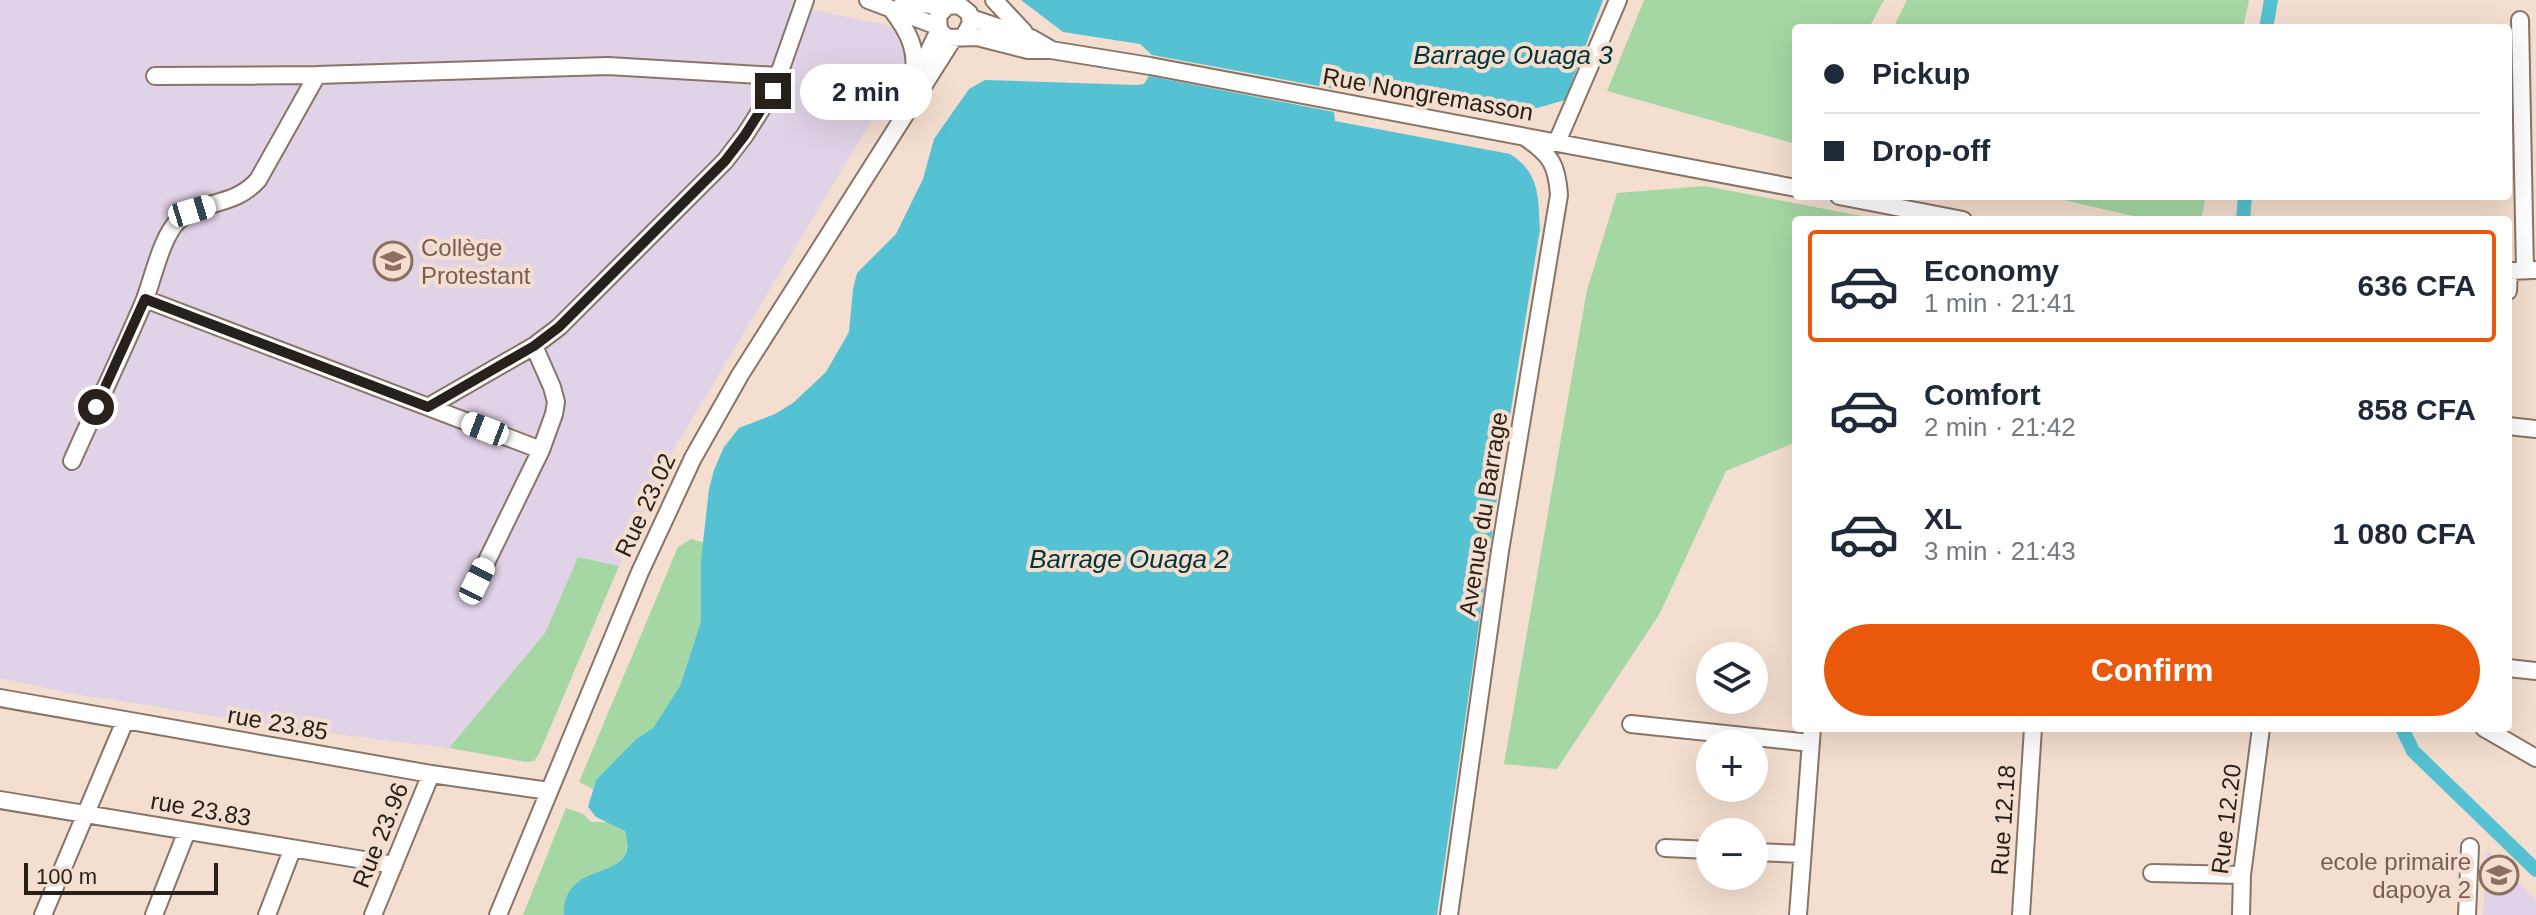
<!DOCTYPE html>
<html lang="en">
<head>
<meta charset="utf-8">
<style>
  :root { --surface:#fff; --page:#f2f2f3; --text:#1f2937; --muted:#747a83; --line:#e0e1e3; --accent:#ea580c }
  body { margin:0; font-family:Helvetica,sans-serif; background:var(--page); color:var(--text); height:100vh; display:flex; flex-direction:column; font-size:30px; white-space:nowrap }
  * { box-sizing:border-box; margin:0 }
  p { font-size:26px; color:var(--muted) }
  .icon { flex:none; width:44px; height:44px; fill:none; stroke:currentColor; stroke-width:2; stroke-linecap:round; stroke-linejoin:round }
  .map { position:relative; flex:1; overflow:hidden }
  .details { position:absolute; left:1792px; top:216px; width:720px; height:516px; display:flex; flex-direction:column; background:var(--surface); border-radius:8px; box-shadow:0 8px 32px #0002 }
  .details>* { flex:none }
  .guide { position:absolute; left:1792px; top:24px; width:720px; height:176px; border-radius:8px; box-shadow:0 8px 32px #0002; display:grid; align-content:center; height:176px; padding:0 32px; background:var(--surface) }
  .controls { position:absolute; left:1696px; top:642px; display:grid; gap:16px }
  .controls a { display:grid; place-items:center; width:72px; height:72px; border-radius:50%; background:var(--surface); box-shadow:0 8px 32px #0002; font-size:40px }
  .scale { position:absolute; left:24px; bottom:20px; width:194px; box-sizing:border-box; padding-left:8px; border:4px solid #28211b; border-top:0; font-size:22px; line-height:28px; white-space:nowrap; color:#28211b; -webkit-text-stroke:6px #f4decf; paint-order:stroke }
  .end { position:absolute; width:36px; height:36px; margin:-18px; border:10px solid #28211b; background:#fff; box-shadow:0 0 0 4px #fff }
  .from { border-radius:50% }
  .bubble { position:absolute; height:56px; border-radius:28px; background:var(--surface); box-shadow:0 8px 32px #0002; font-size:26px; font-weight:700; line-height:56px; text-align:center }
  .car { position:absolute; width:24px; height:48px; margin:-24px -12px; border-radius:10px; box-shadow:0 0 6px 2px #0007; background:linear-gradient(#fff 24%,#345 0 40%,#fff 0 76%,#345 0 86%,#fff 0) }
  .guide b { display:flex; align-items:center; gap:28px; height:76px; font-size:30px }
  .guide b+b { border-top:2px solid var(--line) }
  .guide i { width:20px; height:20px; background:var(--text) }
  ul { padding:14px 0 0; list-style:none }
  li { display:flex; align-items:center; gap:24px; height:112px; margin:0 16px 12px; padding:0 16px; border:4px solid transparent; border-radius:8px }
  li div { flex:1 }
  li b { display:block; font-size:30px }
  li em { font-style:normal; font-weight:700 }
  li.selected { border-color:var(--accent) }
  li>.icon { width:72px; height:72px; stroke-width:1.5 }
  .button { display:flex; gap:16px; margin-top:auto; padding:16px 32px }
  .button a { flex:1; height:92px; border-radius:48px; background:var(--accent); color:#fff; font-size:32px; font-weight:700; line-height:92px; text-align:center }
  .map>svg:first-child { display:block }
</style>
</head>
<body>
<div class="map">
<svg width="2536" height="915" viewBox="0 0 2536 915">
  <rect width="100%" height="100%" fill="#f4decf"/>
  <path fill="#e1d3e7" d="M 0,0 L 790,0 L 801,7 L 891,26 L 909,58 L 665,464 L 619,566 L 578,557 L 545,633 L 449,748 L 302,730 L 69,693 L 0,678 Z
    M 2487,850 L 2536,900 L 2536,915 L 2483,915 Z"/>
  <path fill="#a5d7a4" d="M 1644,0 L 1884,0 L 1869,28 L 1796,28 L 1796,144 L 1607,91 Z
    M 1907,0 L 2249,0 L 2243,28 L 1893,28 Z
    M 1705,186 L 1883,220 L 1796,220 L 1796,442 L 1726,471 L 1660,613 L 1557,769 L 1504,764 L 1587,290 L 1617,193 Z
    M 2046,196 L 2206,196 L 2201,220 L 2151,220 Z
    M 691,539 L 705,543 L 701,561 L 701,621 L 680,686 L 653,728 L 636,739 L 596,780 L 593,789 L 579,782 L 678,547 Z
    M 578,557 L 619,566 L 539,754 L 534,761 L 526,762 L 449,748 L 545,633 Z
    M 566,808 L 583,814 L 591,822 L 607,822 L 625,831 L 628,841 L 624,860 L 564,908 L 564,915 L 523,915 Z"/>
  <path fill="#54c2d2" d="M 1021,0 L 1603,0 L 1565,100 L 1520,113 L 1348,83 L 1340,90 L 1152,55 L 1140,44 L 1063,32 Z
    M 1149,76 L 1334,112 L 1335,121 L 1510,154 C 1540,173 1538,197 1540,229 L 1500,478 L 1437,915 L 564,915 C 563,855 642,886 625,831 L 596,817 L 588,807 L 596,780 L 636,739 L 653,728 L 680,686 L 701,621 L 701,561 L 709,489 L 714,470 L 724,447 L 739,428 L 775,414 L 793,403 L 826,372 L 849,332 L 853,289 L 857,273 L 896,234 L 923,179 L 934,139 L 969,89 L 985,80 L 1137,85 L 1144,84 Z"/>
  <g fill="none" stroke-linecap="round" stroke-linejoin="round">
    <path stroke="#54c2d2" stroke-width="14" d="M 2266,28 L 2271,0
      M 2243,220 L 2245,196
      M 2402,728 L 2413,751 L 2536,870"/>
    <defs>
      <path id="minor" d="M 868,0 L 937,26
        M 903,0 L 944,8
        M 994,0 L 1024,32
        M 892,10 C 908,31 917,48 914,74
        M 971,18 L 1031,38 L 1050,49
        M 2520,20 L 2525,270
        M 964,36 L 971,23 L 969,13 L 959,5 L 947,6 L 938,16 L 939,30 L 947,38 L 977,37 L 1028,50 L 1051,50 L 1150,66 L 1796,188
        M 918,74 L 939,30
        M 155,76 L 317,75 L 608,66 L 778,76
        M 1557,142 L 1618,0
        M 1839,196 L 1963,220
        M 2508,271 L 2534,270
        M 2508,291 L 2509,271
        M 145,299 L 541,450
        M 428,407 L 534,346 L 559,327 L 725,161 L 745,135 L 773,91 L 805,0
        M 2508,426 L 2536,429
        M 72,461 C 96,407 122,354 145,299 C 153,278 162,236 178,221 C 201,199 233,208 258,180 L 317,75
        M 477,581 L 541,450 L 554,414 L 556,402 L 552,387 L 534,346
        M 2508,668 L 2536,671
        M 0,698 L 431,774 L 549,791
        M 1631,724 L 1811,743
        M 2484,728 L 2536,758
        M 0,800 L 394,865
        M 1665,848 L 1710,850
        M 1754,852 L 1802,854
        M 2152,873 L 2242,875
        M 43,915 L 125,721
        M 154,915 L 187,831
        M 267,915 L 292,850
        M 373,915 L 431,774
        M 498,915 L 640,572 L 693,458 L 740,375 L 953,39
        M 1449,915 L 1500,551 L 1559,195 C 1557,165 1551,155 1526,138
        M 1798,915 L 1812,728
        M 2021,915 L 2033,728
        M 2241,915 L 2242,875 L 2261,728
        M 2467,915 L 2470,847"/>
    </defs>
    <use href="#minor" stroke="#887567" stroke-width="20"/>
    <use href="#minor" stroke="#fff" stroke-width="16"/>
  </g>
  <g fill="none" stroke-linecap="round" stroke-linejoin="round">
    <path stroke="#28211b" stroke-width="10" d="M 96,407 L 145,299 L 428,407 L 534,346 L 559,327 L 725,161 L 745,135 L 773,91"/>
  </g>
  <defs>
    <symbol id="school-ring" viewBox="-11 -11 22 22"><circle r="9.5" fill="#f4decf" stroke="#8d6e63" stroke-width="1.5"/><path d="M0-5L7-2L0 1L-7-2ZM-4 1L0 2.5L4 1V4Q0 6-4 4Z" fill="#8d6e63"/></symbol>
  </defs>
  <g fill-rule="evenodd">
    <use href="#school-ring" x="371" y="239" width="44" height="44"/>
    <use href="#school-ring" x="2477" y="853" width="44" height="44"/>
  </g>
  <g text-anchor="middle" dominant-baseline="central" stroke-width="8" stroke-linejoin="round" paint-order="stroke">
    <g font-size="24" fill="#28211b" stroke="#f4decf">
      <text transform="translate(1428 94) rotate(10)">Rue Nongremasson</text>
      <text transform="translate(645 505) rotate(-65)">Rue 23.02</text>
      <text transform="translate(1483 514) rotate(-81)">Avenue du Barrage</text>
      <text transform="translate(278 723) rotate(10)">rue 23.85</text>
      <text transform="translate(201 809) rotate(10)">rue 23.83</text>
      <text transform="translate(2226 819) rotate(-83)">Rue 12.20</text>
      <text transform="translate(2003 820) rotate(-86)">Rue 12.18</text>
      <text transform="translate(380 835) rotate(-68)">Rue 23.96</text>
    </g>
    <g font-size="24" fill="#785e54" stroke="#f4decf" text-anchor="start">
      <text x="421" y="247">Collège<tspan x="421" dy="28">Protestant</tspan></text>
      <text x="2471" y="861" text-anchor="end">ecole primaire<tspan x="2471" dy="28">dapoya 2</tspan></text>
    </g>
    <g font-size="26" font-style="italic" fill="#00353c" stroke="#f4decf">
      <text x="1513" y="55">Barrage Ouaga 3</text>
      <text x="1129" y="559">Barrage Ouaga 2</text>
    </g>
  </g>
</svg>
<div class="controls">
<a><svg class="icon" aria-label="layers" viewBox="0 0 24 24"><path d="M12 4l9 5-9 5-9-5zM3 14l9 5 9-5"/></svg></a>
<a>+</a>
<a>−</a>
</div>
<div class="scale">100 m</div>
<i class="end from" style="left:96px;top:407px"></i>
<i class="end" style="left:773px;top:91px"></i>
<div class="bubble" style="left:800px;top:64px;width:132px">2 min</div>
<i class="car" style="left:192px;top:211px;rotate:73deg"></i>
<i class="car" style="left:485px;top:429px;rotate:291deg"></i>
<i class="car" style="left:477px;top:581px;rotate:26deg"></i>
<div class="guide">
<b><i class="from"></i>Pickup</b>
<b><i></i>Drop-off</b>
</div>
<section class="details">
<ul>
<li class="selected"><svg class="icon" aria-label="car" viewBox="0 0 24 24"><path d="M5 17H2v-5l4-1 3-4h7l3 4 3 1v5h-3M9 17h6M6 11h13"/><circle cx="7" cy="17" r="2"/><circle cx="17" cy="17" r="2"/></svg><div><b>Economy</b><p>1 min · 21:41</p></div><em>636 CFA</em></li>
<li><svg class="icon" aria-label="car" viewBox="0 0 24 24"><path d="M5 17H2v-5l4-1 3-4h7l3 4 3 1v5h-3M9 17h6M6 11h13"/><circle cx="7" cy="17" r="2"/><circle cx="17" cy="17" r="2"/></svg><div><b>Comfort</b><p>2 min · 21:42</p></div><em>858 CFA</em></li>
<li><svg class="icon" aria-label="car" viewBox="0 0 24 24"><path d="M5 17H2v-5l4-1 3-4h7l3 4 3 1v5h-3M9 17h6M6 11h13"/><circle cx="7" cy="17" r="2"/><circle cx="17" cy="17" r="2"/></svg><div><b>XL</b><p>3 min · 21:43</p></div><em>1 080 CFA</em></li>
</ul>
<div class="button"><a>Confirm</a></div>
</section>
</div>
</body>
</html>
